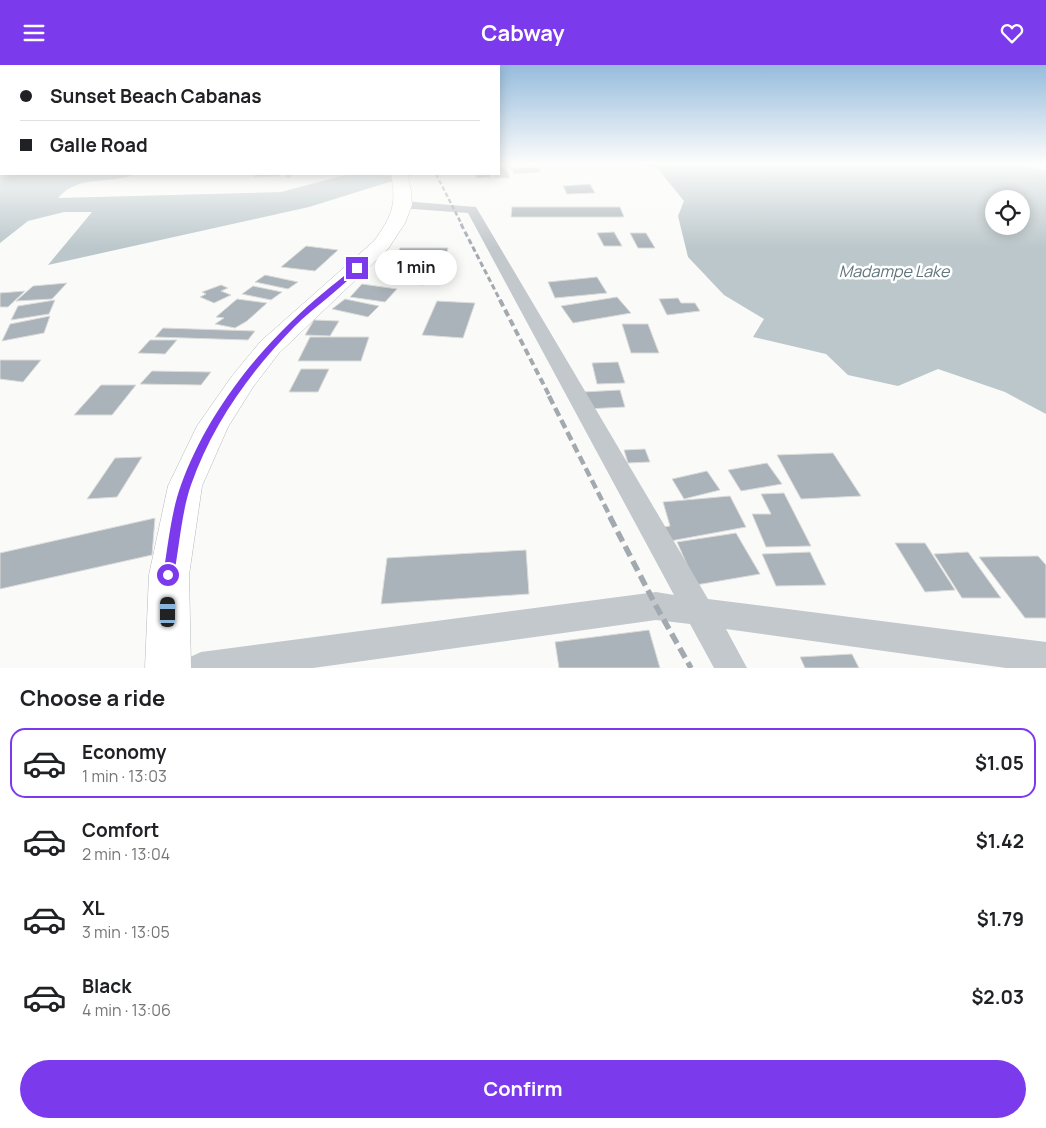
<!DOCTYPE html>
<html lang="en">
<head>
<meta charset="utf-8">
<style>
  :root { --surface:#fff; --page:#f6f6f6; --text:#202124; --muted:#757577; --line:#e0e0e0; --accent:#7c3aed }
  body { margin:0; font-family:Manrope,sans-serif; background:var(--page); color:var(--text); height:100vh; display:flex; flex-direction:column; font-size:19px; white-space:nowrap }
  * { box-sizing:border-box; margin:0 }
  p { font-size:16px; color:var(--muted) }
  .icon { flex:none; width:28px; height:28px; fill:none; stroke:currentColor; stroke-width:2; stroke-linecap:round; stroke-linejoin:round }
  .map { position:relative; height:603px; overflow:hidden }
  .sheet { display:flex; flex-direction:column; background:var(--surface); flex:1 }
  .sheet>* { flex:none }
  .banner { position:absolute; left:0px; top:0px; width:500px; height:110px; box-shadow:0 2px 12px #0003; display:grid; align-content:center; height:110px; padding:0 20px; background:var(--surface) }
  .fabs { position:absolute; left:985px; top:125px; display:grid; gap:10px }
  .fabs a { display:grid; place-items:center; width:45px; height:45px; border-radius:50%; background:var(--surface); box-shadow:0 2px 12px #0003; font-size:25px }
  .end { position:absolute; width:22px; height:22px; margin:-11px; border:6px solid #7c3aed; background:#fff; box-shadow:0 0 0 2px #fff }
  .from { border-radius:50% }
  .bubble { position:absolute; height:35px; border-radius:18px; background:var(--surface); box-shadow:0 2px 12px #0003; font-size:16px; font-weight:700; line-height:35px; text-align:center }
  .car { position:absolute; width:15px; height:30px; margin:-15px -8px; border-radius:6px; box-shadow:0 0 4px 1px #0007; background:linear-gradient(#222 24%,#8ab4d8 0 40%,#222 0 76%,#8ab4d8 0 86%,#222 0) }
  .banner b { display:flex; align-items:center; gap:18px; height:48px; font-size:19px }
  .banner b+b { border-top:1px solid var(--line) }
  .banner i { width:12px; height:12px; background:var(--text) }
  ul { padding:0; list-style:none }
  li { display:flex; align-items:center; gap:15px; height:70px; margin:0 10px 8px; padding:0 10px; border:2px solid transparent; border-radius:15px }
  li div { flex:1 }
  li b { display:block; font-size:19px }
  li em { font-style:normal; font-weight:700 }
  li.current { border-color:var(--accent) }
  li>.icon { width:45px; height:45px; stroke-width:1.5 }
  h2 { padding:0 20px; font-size:22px; line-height:60px }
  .button { display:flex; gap:10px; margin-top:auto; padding:10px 20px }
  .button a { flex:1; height:58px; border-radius:30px; background:var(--accent); color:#fff; font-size:20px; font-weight:700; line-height:58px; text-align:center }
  header { display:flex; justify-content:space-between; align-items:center; height:65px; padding:0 20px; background:var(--accent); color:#fff; font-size:22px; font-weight:700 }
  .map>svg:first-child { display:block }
</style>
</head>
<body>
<header><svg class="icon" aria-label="menu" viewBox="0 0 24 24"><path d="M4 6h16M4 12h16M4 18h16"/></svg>Cabway<svg class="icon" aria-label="heart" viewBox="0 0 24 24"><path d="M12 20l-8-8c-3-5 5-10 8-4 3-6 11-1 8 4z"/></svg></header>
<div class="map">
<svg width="1046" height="603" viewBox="0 0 1046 603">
  <rect width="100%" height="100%" fill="#fafaf8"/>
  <path fill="#bbc7cb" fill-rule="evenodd" d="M 0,98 L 1,109 L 136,109 C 108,120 79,109 58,133 L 281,127 L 349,109 L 415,109 L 309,142 L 48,200 L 92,147 L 64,147 L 28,156 L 0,178 Z
    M 637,98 L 1007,98 L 1046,105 L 1046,349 L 1005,327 L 938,304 L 898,321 L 848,310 L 826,289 L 753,272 L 764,254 L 724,230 L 688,192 L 678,151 L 684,136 L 658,104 ZM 994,134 L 1021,134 L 1021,161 L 994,161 Z"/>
  <path fill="#aab3b9" stroke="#dcdcda" d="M 538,102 L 541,107 L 514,109 L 511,103 Z
    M 499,103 L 506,103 L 510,113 L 494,113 L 493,109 L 499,109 Z
    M 256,109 L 282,109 L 280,111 L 254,112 Z
    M 475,109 L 490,109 L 492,112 L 476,113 Z
    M 590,119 L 595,128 L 567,129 L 563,121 Z
    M 512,142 L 620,142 L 624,152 L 511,152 Z
    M 614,167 L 622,181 L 604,181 L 597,168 Z
    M 630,168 L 646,168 L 655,183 L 638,183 Z
    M 306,181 L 338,185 L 315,206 L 281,202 Z
    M 400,183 L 448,183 L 444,197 L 393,197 Z
    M 401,205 L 431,209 L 423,220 L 392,216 Z
    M 265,210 L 298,217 L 288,224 L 255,217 Z
    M 597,212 L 607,228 L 555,233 L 548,217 Z
    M 67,218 L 52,234 L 16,236 L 33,221 Z
    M 362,219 L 397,224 L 385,237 L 350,232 Z
    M 221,220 L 228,223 L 221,226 L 231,230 L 214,238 L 200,232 L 206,229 L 202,227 Z
    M 253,221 L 282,227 L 271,235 L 242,229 Z
    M 25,226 L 8,242 L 0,242 L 0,228 Z
    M 617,232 L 631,248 L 573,258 L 561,241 Z
    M 678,233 L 681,238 L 695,238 L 700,246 L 667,250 L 659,234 Z
    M 237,234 L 267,238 L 247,256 L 235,263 L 215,259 L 224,253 L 216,252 Z
    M 345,234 L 379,241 L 368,252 L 332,244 Z
    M 55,235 L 49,249 L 11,255 L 18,241 Z
    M 437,236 L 475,238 L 463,273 L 422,270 Z
    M 50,251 L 44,268 L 2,276 L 10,259 Z
    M 314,255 L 339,256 L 330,271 L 305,270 Z
    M 622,259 L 648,259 L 659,288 L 631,288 Z
    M 163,263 L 255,266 L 248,275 L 155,272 Z
    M 310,272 L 369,272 L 361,296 L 298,296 Z
    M 150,275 L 177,275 L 165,289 L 138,288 Z
    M 0,295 L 41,295 L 23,317 L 0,314 Z
    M 618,297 L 625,318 L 597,319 L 592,298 Z
    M 301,304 L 329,304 L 318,327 L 289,327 Z
    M 152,306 L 211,307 L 201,320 L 140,319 Z
    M 101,320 L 136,320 L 112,350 L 74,350 Z
    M 620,325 L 625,342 L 587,344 L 583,327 Z
    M 645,384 L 650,397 L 628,398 L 624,385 Z
    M 833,388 L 861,431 L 801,434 L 777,390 Z
    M 142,392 L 117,432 L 87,434 L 115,393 Z
    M 767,398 L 782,419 L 741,426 L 728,405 Z
    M 707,406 L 720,425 L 684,434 L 672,414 Z
    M 784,428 L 811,481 L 766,482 L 752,449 L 771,449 L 761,429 Z
    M 730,431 L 746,462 L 665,477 L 658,463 L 670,461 L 663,437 Z
    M 155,453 L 152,490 L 0,524 L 0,488 Z
    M 736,468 L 760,509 L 696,520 L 677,477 Z
    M 895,478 L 925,478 L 955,525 L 925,527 Z
    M 526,485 L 529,529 L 381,539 L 387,493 Z
    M 810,487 L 826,520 L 776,521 L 762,489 Z
    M 968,487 L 1001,533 L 962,533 L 934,489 Z
    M 1038,491 L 1046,500 L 1046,553 L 1025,553 L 979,492 Z
    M 649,565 L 660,603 L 559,603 L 555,577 Z
    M 852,589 L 859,603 L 805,603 L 800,592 Z"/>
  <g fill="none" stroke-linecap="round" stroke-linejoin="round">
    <defs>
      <path id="trunk" d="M 391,109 L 407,109 L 411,126 L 412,140 L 405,158 L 388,184 L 279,288 L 253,322 L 228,362 L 202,421 L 189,510 L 191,603 L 145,603 L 149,510 L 168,421 L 197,361 L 232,311 L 261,276 L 374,176 C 392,151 397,140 391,109 Z"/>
    </defs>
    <use href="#trunk" stroke="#b4b9bd" stroke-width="1"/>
    <path fill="#c3c8cc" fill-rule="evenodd" d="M 285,109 L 295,109 L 289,113 L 285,112 Z
      M 403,136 L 476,142 L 708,534 L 1046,577 L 1046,603 L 1006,603 L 726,564 L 747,603 L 714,603 L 690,559 L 656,555 L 313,603 L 185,603 L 190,592 L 201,587 L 656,527 L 674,530 L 468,148 L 399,143 L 397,140 Z"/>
    <use href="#trunk" fill="#fff" fill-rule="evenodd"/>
    <path stroke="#a2aab0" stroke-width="2.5" stroke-dasharray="4.5 2.5" stroke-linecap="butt" d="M 436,109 L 462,160"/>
    <path stroke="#a2aab0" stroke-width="3" stroke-dasharray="5.5 3" stroke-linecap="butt" d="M 461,159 L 501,237"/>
    <path stroke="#a2aab0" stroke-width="4" stroke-dasharray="7 4" stroke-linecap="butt" d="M 500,235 L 550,332"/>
    <path stroke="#a2aab0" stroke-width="4.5" stroke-dasharray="9 4.5" stroke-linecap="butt" d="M 549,331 L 611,453"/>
    <path stroke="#a2aab0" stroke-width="5.5" stroke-dasharray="11 5.5" stroke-linecap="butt" d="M 610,452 L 656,541 L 691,603"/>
  </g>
  <linearGradient id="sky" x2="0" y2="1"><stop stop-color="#96bcdc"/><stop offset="0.54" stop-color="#fdfdfc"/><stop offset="1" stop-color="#fdfdfc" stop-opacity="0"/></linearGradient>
  <rect width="1046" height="183" fill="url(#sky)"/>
  <path fill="#7c3aed" d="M 355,202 L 360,203 C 340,225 315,241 294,262 C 250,307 212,360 191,420 C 182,445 179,483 174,510 L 173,514 L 164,514 L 163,510 C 168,482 171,447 181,420 C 203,359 244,302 291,257 C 311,237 333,220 355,202 Z"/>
  <g text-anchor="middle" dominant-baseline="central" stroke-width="5" stroke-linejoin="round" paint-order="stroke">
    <g font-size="16" font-style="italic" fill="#60757c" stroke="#fff">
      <text x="894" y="206">Madampe Lake</text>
    </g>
  </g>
</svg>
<div class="fabs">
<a><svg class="icon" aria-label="locate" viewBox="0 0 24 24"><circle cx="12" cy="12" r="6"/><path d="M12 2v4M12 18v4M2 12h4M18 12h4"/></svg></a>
</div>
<i class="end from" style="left:168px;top:510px"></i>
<i class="end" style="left:357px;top:203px"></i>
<div class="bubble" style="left:375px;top:185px;width:82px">1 min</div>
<i class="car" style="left:168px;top:547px;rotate:0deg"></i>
<div class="banner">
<b><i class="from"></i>Sunset Beach Cabanas</b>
<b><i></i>Galle Road</b>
</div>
</div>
<section class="sheet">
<h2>Choose a ride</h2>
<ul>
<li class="current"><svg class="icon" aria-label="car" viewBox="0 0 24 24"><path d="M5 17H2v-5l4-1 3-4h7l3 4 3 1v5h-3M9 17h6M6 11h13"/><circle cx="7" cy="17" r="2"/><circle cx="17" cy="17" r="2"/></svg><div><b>Economy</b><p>1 min · 13:03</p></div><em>$1.05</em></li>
<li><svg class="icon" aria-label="car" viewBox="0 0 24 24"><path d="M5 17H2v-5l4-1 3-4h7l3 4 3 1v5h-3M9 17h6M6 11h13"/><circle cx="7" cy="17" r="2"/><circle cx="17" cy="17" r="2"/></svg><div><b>Comfort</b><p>2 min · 13:04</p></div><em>$1.42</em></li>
<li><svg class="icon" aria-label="car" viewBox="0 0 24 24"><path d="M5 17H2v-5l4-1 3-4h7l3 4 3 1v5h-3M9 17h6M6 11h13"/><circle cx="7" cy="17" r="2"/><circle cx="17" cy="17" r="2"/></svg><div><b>XL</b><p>3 min · 13:05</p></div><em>$1.79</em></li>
<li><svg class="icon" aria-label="car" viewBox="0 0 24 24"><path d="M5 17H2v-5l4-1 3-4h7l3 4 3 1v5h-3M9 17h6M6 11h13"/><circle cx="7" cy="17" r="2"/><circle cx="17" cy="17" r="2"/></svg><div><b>Black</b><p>4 min · 13:06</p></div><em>$2.03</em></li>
</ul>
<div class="button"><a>Confirm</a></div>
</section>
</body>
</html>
